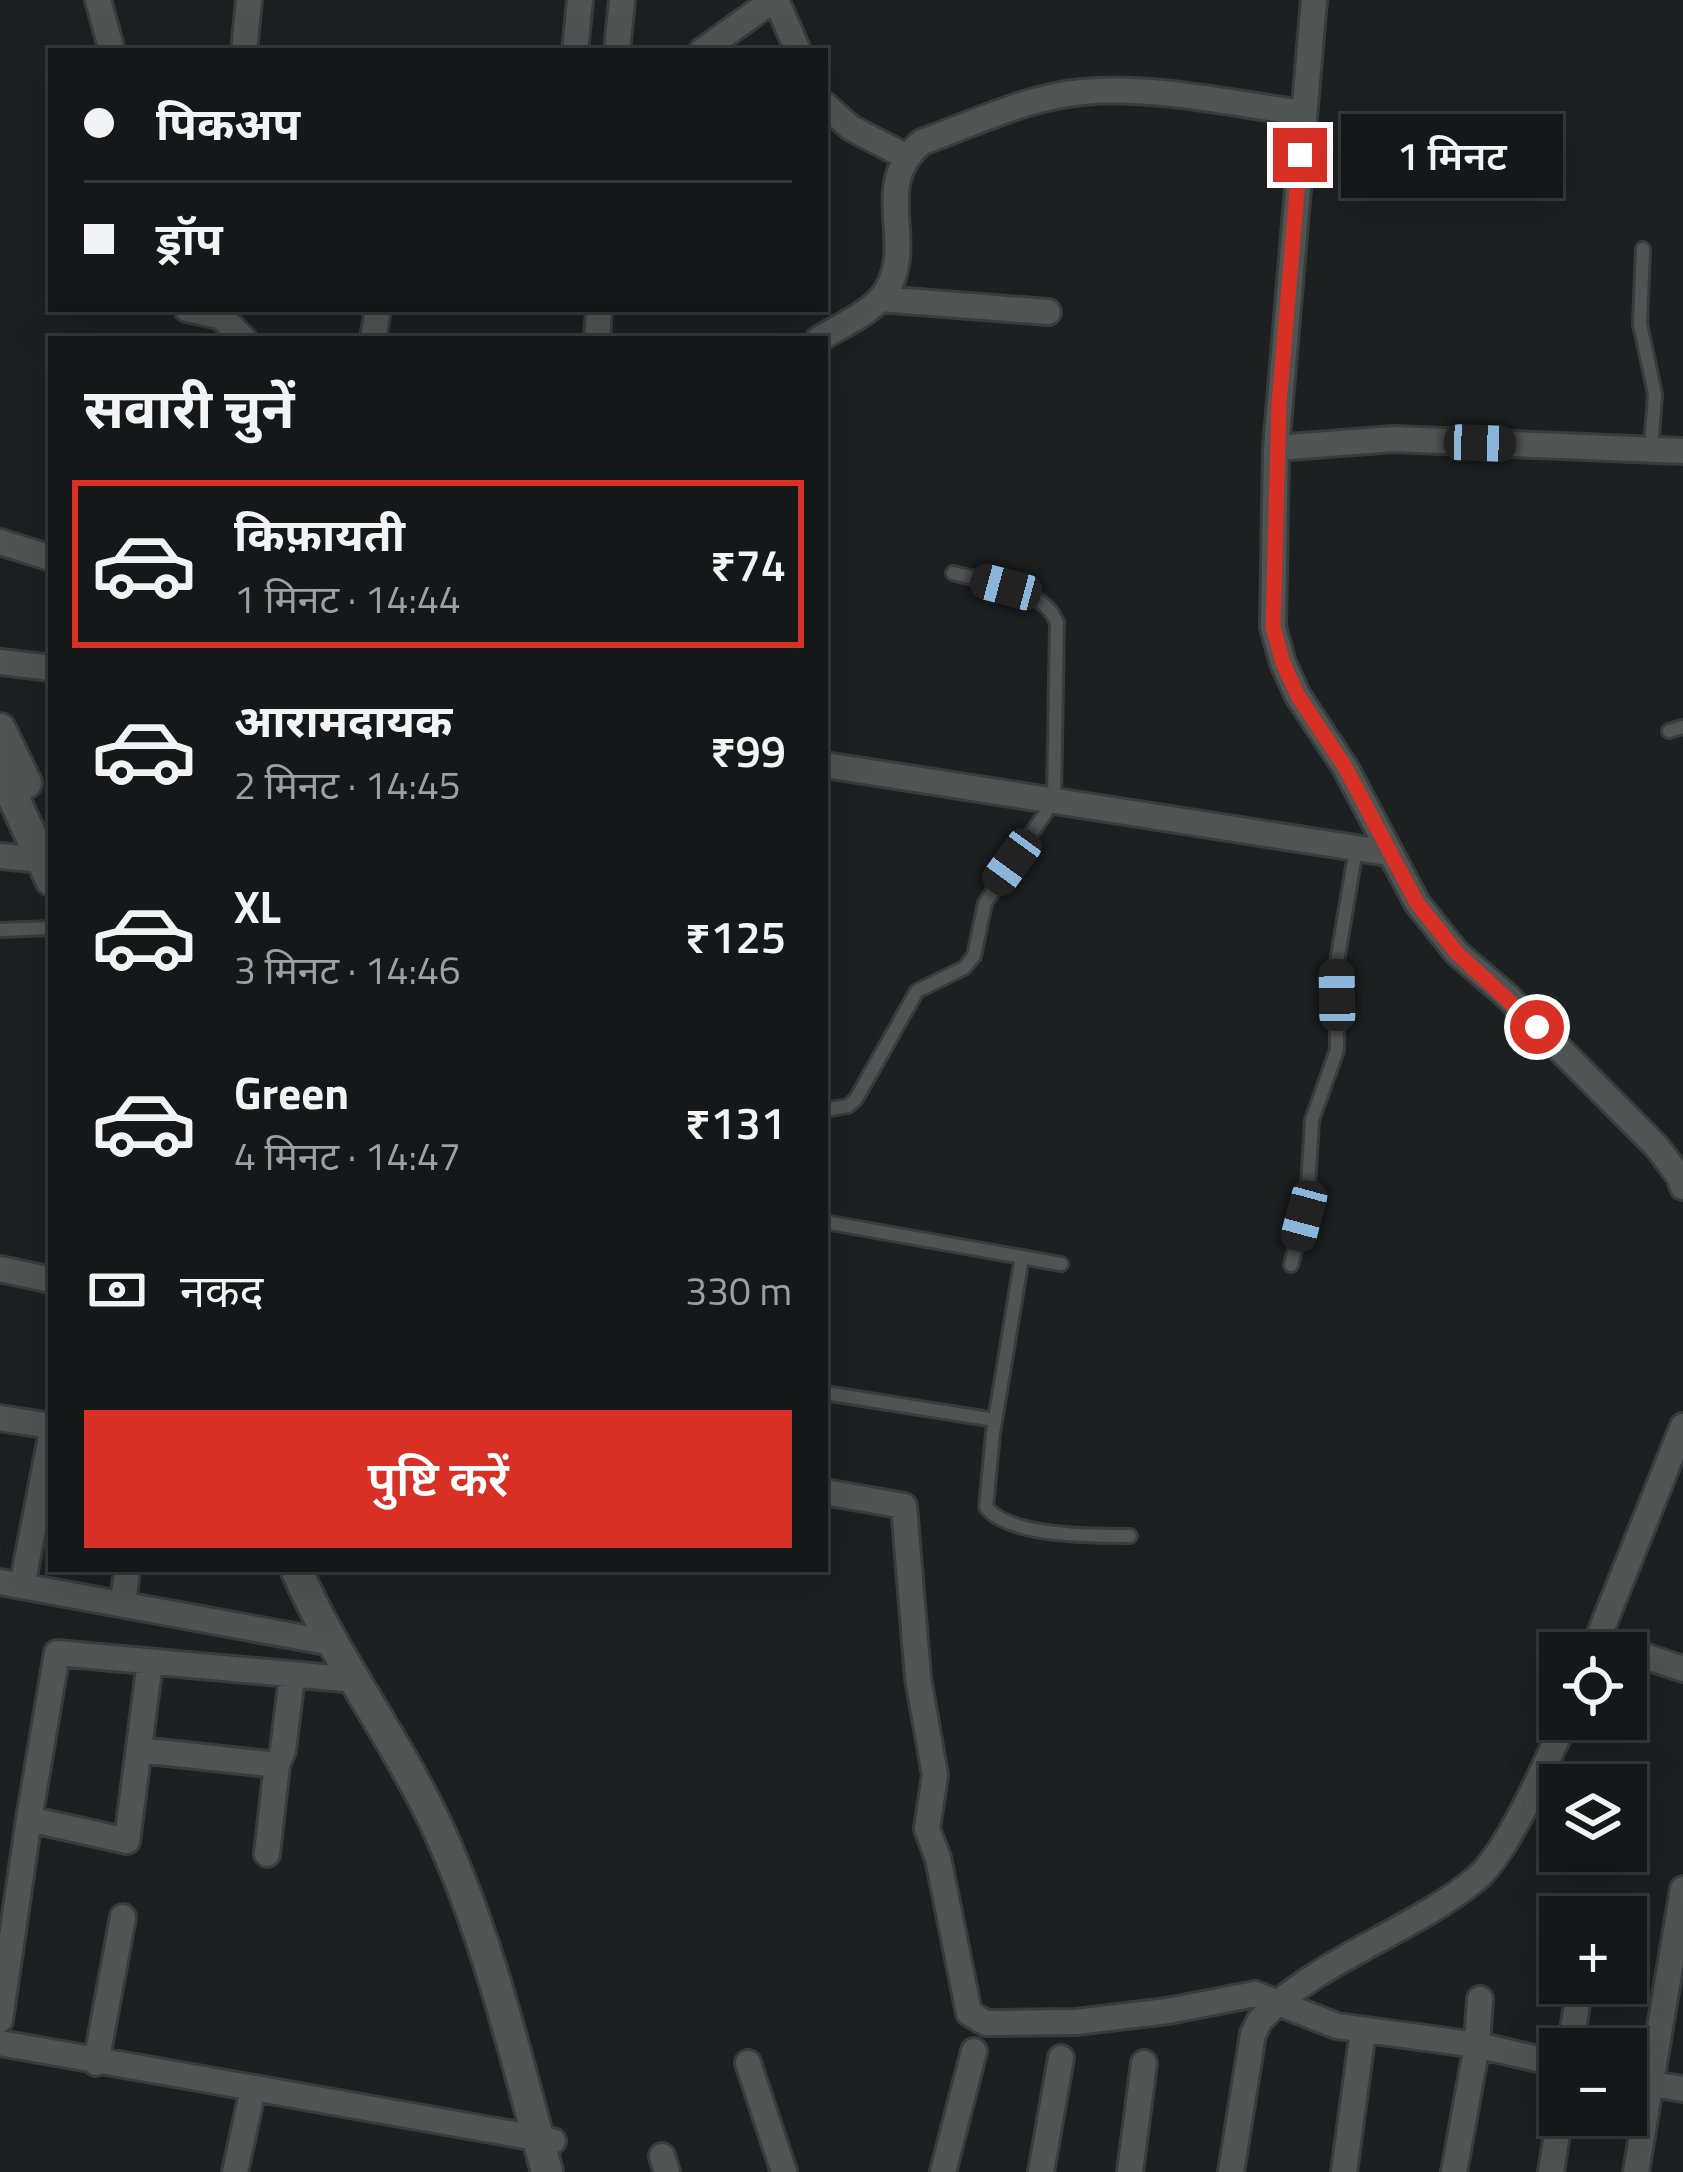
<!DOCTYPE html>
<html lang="hi">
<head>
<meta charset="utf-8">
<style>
  :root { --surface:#151818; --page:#222525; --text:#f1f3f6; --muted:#9da0a2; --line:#343737; --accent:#d93025 }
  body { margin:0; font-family:"Titillium Web","Noto Sans Devanagari",sans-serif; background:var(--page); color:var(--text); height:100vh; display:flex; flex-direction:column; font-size:45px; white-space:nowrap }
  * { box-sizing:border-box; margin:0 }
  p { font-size:39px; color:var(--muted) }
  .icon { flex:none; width:66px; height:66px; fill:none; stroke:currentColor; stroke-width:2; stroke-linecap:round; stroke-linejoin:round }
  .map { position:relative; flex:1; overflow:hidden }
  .drawer { position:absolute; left:48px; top:336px; width:780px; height:1236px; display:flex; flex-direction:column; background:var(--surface); border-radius:0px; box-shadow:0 12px 48px #0002,0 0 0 3px var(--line) }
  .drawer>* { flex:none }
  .guide { position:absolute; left:48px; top:48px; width:780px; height:264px; border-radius:0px; box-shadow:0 12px 48px #0002,0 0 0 3px var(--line); display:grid; align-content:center; height:264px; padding:0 36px; background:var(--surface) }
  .buttons { position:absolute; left:1539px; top:1632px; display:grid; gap:24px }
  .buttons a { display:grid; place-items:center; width:108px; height:108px; border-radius:0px; background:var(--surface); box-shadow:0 12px 48px #0002,0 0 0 3px var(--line); font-size:60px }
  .end { position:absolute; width:54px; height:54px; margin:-27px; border:15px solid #d93025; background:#fff; box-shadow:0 0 0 6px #fff }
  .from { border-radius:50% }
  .bubble { position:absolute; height:84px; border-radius:0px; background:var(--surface); box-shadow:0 12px 48px #0002,0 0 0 3px var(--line); font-size:39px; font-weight:600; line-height:84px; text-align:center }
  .car { position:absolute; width:36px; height:72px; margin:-36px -18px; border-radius:15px; box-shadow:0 0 9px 3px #0007; background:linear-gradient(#222 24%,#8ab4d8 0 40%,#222 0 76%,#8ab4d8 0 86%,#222 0) }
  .guide b { display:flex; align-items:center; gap:42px; height:114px; font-size:45px }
  .guide b+b { border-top:3px solid var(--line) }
  .guide i { width:30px; height:30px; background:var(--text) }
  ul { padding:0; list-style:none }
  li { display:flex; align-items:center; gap:36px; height:168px; margin:0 24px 18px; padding:0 12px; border:6px solid transparent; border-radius:0px }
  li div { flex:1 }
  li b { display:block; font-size:45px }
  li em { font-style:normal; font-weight:600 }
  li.selected { border-color:var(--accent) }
  li>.icon { width:108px; height:108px; stroke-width:1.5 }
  h2 { padding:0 36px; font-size:54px; line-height:144px }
  .pay { display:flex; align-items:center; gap:30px; height:132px; padding:0 36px; font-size:45px }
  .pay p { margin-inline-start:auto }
  .action { display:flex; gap:24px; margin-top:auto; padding:24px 36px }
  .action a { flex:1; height:138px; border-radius:0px; background:var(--accent); color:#fff; font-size:48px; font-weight:600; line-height:138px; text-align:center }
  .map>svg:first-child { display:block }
</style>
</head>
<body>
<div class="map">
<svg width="1683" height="2172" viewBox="0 0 1683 2172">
  <rect width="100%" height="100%" fill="#1c2020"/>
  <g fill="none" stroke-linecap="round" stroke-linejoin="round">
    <defs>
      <path id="service" d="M 1643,249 L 1640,324 L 1655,394 L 1651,450
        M 1669,731 L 1683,727
        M 0,930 L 51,928
        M 825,1110 L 848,1106 L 856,1099 L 917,991 L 964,968 L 974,956 L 985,903 L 1054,800 L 1057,623 C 1044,587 986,582 953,573
        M 825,1222 L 1061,1264
        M 1022,1257 L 993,1433 L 986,1507 C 1009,1537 1093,1536 1130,1536
        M 1291,1265 L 1307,1202 L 1312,1120 L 1337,1050 L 1337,962 L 1356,849
        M 825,1393 L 995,1420"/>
      <path id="minor" d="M 98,0 L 112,51
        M 776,0 L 798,51
        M 1314,0 L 1276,448 L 1273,627 L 1283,663 L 1298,696 L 1345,767 L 1417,903 L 1457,953 L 1507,996 L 1657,1147 L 1679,1176 L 1683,1187
        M 244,51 L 249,0
        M 575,51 L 580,0
        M 617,51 L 622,0
        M 702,51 L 773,0
        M 825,105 L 851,128 L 905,156
        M 880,299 L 1048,312
        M 187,309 L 220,316
        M 221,309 L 220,316 L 244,339
        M 373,339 L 378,309
        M 597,339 L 599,309
        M 819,339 C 840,326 874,312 887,290 C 916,242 870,184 922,142 C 973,124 1027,97 1082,92 C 1154,85 1233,104 1304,113
        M 1276,448 L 1394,439 L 1683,451
        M 0,542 L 51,558
        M 0,662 L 51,668
        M 825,765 L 1388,853
        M 0,856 L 42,860
        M 0,1269 L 51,1280
        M 0,1418 L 51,1426
        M 825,1492 L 904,1506 L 918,1678 L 935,1775 L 927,1829 L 938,1858 L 969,2013 L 986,2023 L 1076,2022 L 1168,2011 L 1255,1994 L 1337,2026 L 1477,2045 L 1560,2064
        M 0,1582 L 332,1643
        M 22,1586 L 51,1437
        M 123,1603 L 127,1569
        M 1597,1640 L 1683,1669
        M 1592,1653 L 1683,1426
        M 150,1662 L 127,1841 L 29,1819 L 57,1653 L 356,1680
        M 140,1750 L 277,1765 L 283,1750 L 292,1677
        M 267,1854 L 277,1765
        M 0,2020 L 29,1819
        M 0,2043 L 553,2141
        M 1570,2049 L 1580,1985
        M 96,2063 L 123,1917
        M 748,2063 L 784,2172
        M 1626,2080 L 1683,2089
        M 662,2156 L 667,2172
        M 235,2172 L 253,2089
        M 943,2172 L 974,2051
        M 1041,2172 L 1061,2058
        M 1130,2172 L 1144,2063
        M 1231,2172 L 1253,2034 L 1260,2020 C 1320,1958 1410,1933 1476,1879 C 1509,1851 1547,1761 1566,1719
        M 1344,2172 L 1363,2031
        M 1454,2172 L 1477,2045 L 1480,1999
        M 1551,2172 L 1560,2115
        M 1636,2172 L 1683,1889"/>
      <path id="tertiary" d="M 0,729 L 26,783
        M 0,768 L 51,880
        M 296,1569 C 333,1656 391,1731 432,1816 C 486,1928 515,2053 547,2172"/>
    </defs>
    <use href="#service" stroke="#383c3c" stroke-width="18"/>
    <use href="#minor" stroke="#383c3c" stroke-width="30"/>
    <use href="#tertiary" stroke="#383c3c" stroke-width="36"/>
    <use href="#service" stroke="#505554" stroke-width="12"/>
    <use href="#minor" stroke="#505554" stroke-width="24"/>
    <use href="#tertiary" stroke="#505554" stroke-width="30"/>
  </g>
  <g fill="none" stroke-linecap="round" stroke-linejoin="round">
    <path stroke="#d93025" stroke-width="15" d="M 1300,155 L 1279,404 L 1273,627 L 1283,663 L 1298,696 L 1345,767 L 1417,903 L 1457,953 L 1537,1027"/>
  </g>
</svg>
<div class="buttons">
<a><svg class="icon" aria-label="locate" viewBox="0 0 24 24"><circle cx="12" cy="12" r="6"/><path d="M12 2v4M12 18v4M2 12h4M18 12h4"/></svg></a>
<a><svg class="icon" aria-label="layers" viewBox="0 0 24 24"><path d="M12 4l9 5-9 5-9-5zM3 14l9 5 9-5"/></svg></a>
<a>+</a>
<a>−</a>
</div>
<i class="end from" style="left:1537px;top:1027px"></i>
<i class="end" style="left:1300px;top:155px"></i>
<div class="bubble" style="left:1341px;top:114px;width:222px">1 मिनट</div>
<i class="car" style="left:1480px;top:443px;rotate:92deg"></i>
<i class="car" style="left:1006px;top:587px;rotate:285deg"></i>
<i class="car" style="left:1012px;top:862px;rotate:216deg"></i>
<i class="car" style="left:1337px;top:995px;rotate:359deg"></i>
<i class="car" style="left:1304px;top:1216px;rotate:195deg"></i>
<div class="guide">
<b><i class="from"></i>पिकअप</b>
<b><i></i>ड्रॉप</b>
</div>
<section class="drawer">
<h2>सवारी चुनें</h2>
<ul>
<li class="selected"><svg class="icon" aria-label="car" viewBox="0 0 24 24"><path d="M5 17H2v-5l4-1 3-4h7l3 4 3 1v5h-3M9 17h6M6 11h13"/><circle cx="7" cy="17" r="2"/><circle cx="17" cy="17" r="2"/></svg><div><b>किफ़ायती</b><p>1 मिनट · 14:44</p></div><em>₹74</em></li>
<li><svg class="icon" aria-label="car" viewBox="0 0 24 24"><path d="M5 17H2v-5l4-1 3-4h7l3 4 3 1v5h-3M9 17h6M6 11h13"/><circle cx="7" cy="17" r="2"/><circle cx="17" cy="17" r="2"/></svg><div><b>आरामदायक</b><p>2 मिनट · 14:45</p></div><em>₹99</em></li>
<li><svg class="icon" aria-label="car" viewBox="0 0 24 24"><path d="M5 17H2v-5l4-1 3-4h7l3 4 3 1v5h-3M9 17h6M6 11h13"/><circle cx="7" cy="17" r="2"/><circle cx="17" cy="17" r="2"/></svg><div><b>XL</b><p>3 मिनट · 14:46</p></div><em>₹125</em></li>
<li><svg class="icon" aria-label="car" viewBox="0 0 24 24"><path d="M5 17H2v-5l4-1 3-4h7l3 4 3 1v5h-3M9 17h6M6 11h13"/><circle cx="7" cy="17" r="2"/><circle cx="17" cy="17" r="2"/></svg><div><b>Green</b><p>4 मिनट · 14:47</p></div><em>₹131</em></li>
</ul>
<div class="pay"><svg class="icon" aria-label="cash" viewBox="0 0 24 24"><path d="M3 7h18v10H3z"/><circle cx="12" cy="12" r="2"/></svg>नकद<p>330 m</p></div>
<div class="action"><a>पुष्टि करें</a></div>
</section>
</div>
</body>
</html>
